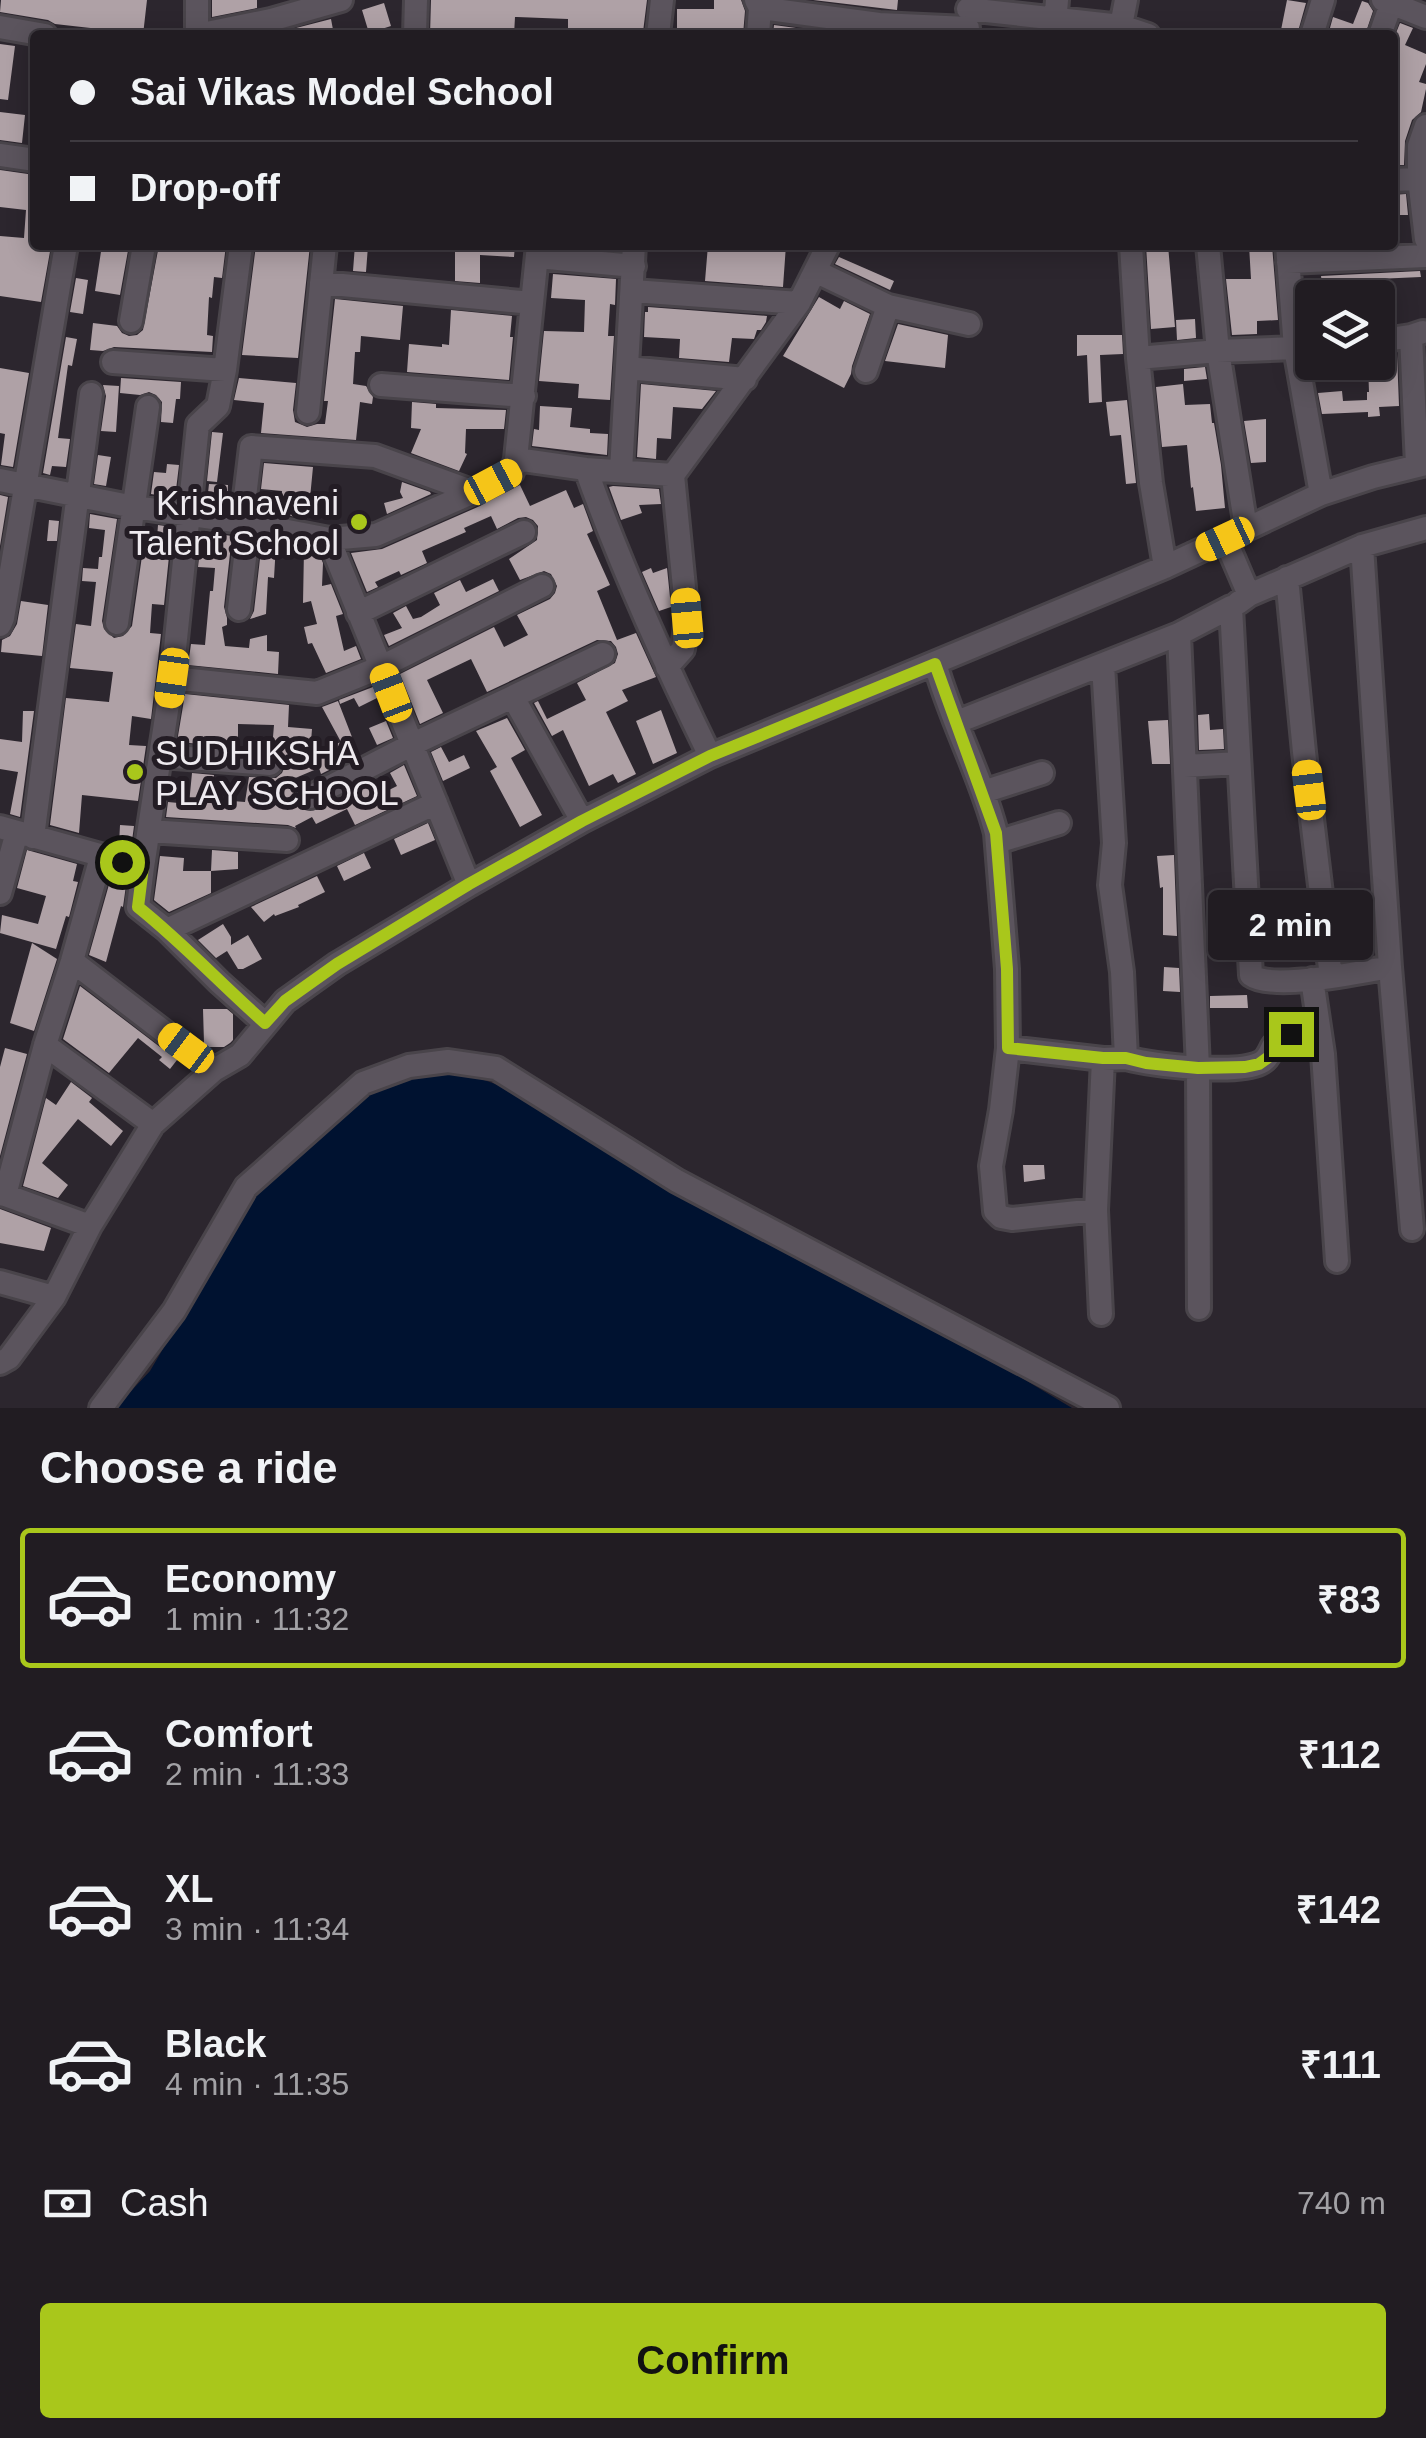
<!DOCTYPE html>
<html lang="en">
<head>
<meta charset="utf-8">
<style>
  :root { --surface:#211c22; --page:#29252a; --text:#f1f3f6; --muted:#a2a1a5; --line:#3e3a40; --accent:#a9c71b }
  body { margin:0; font-family:Arial,sans-serif; background:var(--page); color:var(--text); height:100vh; display:flex; flex-direction:column; font-size:38px; white-space:nowrap }
  * { box-sizing:border-box; margin:0 }
  p { font-size:32px; color:var(--muted) }
  .icon { flex:none; width:55px; height:55px; fill:none; stroke:currentColor; stroke-width:2; stroke-linecap:round; stroke-linejoin:round }
  .map { position:relative; height:1408px; overflow:hidden }
  .sheet { display:flex; flex-direction:column; background:var(--surface); flex:1 }
  .sheet>* { flex:none }
  .top-card { position:absolute; left:30px; top:30px; width:1368px; height:220px; border-radius:10px; box-shadow:0 5px 25px #0003,0 0 0 2px var(--line); display:grid; align-content:center; height:220px; padding:0 40px; background:var(--surface) }
  .controls { position:absolute; left:1295px; top:280px; display:grid; gap:20px }
  .controls a { display:grid; place-items:center; width:100px; height:100px; border-radius:10px; background:var(--surface); box-shadow:0 5px 25px #0003,0 0 0 2px var(--line); font-size:50px }
  .end { position:absolute; width:45px; height:45px; margin:-22px; border:12px solid #a9c71b; background:#111; box-shadow:0 0 0 5px #111 }
  .from { border-radius:50% }
  .bubble { position:absolute; height:70px; border-radius:10px; background:var(--surface); box-shadow:0 5px 25px #0003,0 0 0 2px var(--line); font-size:32px; font-weight:700; line-height:70px; text-align:center }
  .car { position:absolute; width:30px; height:60px; margin:-30px -15px; border-radius:12px; box-shadow:0 0 8px 2px #0007; background:linear-gradient(#f5c518 24%,#345 0 40%,#f5c518 0 76%,#345 0 86%,#f5c518 0) }
  .top-card b { display:flex; align-items:center; gap:35px; height:95px; font-size:38px }
  .top-card b+b { border-top:2px solid var(--line) }
  .top-card i { width:25px; height:25px; background:var(--text) }
  ul { padding:0; list-style:none }
  li { display:flex; align-items:center; gap:30px; height:140px; margin:0 20px 15px; padding:0 20px; border:5px solid transparent; border-radius:10px }
  li div { flex:1 }
  li b { display:block; font-size:38px }
  li em { font-style:normal; font-weight:700 }
  li.active { border-color:var(--accent) }
  li>.icon { width:90px; height:90px; stroke-width:1.5 }
  h2 { padding:0 40px; font-size:45px; line-height:120px }
  .pay { display:flex; align-items:center; gap:25px; height:110px; padding:0 40px; font-size:38px }
  .pay p { margin-inline-start:auto }
  .primary-button { display:flex; gap:20px; margin-top:auto; padding:20px 40px }
  .primary-button a { flex:1; height:115px; border-radius:10px; background:var(--accent); color:#111; font-size:40px; font-weight:700; line-height:115px; text-align:center }
  .map>svg:first-child { display:block }
</style>
</head>
<body>
<div class="map">
<svg width="1426" height="1408" viewBox="0 0 1426 1408">
  <rect width="100%" height="100%" fill="#2c262e"/>
  <path fill="#001230" d="M 447,1072 C 490,1076 522,1097 560,1117 L 1012,1372 L 1072,1408 L 115,1408 L 150,1371 L 231,1233 L 262,1188 L 362,1098 L 403,1081 Z"/>
  <path fill="#afa1a6" d="M 1,0 L 147,0 L 143,35 L 126,35 L 126,32 L 55,24 L 48,20 L 0,12 Z
    M 212,0 L 257,0 L 257,8 L 212,17 Z
    M 431,0 L 647,0 L 643,32 L 611,31 L 611,35 L 568,35 L 568,19 L 517,17 L 515,17 L 514,35 L 430,35 Z
    M 714,0 L 741,0 L 745,11 L 743,35 L 677,35 L 677,9 L 714,9 Z
    M 813,0 L 898,0 L 897,10 Z
    M 1287,0 L 1306,3 L 1297,35 L 1280,35 Z
    M 1362,1 L 1368,3 L 1373,11 L 1365,35 L 1328,35 L 1333,17 L 1353,24 Z
    M 384,3 L 391,26 L 369,33 L 362,10 Z
    M 331,19 L 334,35 L 297,35 L 296,28 Z
    M 1400,23 L 1413,28 L 1405,45 L 1426,54 L 1426,64 L 1419,82 L 1426,84 L 1426,89 L 1421,112 L 1412,120 L 1405,141 L 1404,165 L 1392,165 L 1392,43 Z
    M 774,25 L 848,35 L 773,35 Z
    M 0,44 L 15,46 L 8,100 L 0,99 Z
    M 0,112 L 25,115 L 22,143 L 0,140 Z
    M 0,170 L 35,175 L 35,245 L 51,246 L 41,302 L 0,296 L 0,236 L 24,238 L 26,210 L 0,207 Z
    M 1406,194 L 1408,215 L 1392,215 L 1392,195 Z
    M 102,245 L 129,245 L 120,295 L 95,291 Z
    M 159,245 L 226,245 L 222,278 L 214,277 L 212,298 L 209,297 L 207,335 L 213,336 L 212,352 L 114,347 L 103,351 L 90,350 L 93,323 L 117,326 L 122,333 L 129,336 L 137,335 L 143,330 Z
    M 256,245 L 310,245 L 298,358 L 242,355 Z
    M 355,245 L 368,246 L 366,272 L 353,271 Z
    M 478,245 L 515,245 L 514,257 L 480,255 L 480,283 L 455,281 L 455,252 L 478,252 Z
    M 708,245 L 786,245 L 783,287 L 705,281 Z
    M 1146,245 L 1168,245 L 1175,327 L 1151,329 Z
    M 1249,245 L 1272,245 L 1278,320 L 1257,321 L 1257,334 L 1232,335 L 1226,279 L 1251,279 Z
    M 839,257 L 894,281 L 890,290 L 835,264 Z
    M 1420,271 L 1421,277 L 1376,279 L 1378,298 L 1364,298 L 1363,293 L 1324,298 L 1321,276 Z
    M 553,274 L 616,279 L 615,305 L 610,304 L 608,336 L 614,336 L 610,400 L 578,398 L 579,384 L 539,381 L 544,331 L 584,332 L 585,300 L 551,298 Z
    M 76,278 L 88,280 L 83,314 L 70,312 Z
    M 819,297 L 840,309 L 844,301 L 870,314 L 852,366 L 851,374 L 844,388 L 783,356 Z
    M 335,299 L 403,306 L 400,340 L 361,336 L 360,352 L 355,352 L 353,384 L 366,386 L 373,397 L 372,404 L 360,402 L 356,440 L 261,433 L 264,403 L 234,400 L 239,378 L 296,383 L 293,410 L 295,422 L 307,427 L 317,424 L 325,424 L 328,401 L 324,401 Z
    M 648,307 L 767,316 L 766,322 L 761,330 L 757,330 L 754,339 L 732,338 L 729,362 L 679,358 L 680,339 L 644,337 L 645,312 L 648,312 Z
    M 451,310 L 512,316 L 510,337 L 513,337 L 509,380 L 407,372 L 409,344 L 442,347 L 442,344 L 449,345 Z
    M 1195,319 L 1196,338 L 1177,340 L 1176,320 Z
    M 898,324 L 948,335 L 945,368 L 885,361 Z
    M 1077,335 L 1122,335 L 1123,354 L 1100,355 L 1102,402 L 1089,403 L 1087,355 L 1077,356 Z
    M 66,337 L 77,339 L 72,366 L 68,365 L 58,438 L 70,439 L 66,467 L 52,466 L 50,475 L 43,473 Z
    M 1397,353 L 1399,406 L 1379,407 L 1380,416 L 1368,417 L 1368,412 L 1322,414 L 1318,393 L 1342,391 L 1343,401 L 1367,400 L 1367,392 L 1369,392 L 1368,365 L 1387,364 L 1386,355 Z
    M 1205,367 L 1207,379 L 1184,381 L 1184,369 Z
    M 0,368 L 29,373 L 13,467 L 1,465 L 5,434 L 0,433 Z
    M 121,378 L 181,382 L 180,399 L 176,399 L 173,423 L 161,422 L 162,402 L 156,395 L 149,392 L 140,395 L 120,393 Z
    M 641,384 L 716,391 L 702,409 L 673,407 L 671,439 L 657,438 L 656,459 L 637,457 Z
    M 1183,384 L 1185,405 L 1210,404 L 1212,423 L 1214,423 L 1221,465 L 1225,508 L 1196,511 L 1193,487 L 1191,488 L 1187,445 L 1162,447 L 1156,387 Z
    M 103,385 L 119,386 L 116,432 L 101,431 L 106,396 Z
    M 1127,400 L 1136,483 L 1126,484 L 1121,435 L 1110,436 L 1106,402 Z
    M 412,402 L 436,404 L 436,408 L 506,410 L 504,429 L 466,429 L 465,453 L 467,454 L 459,471 L 411,453 L 421,429 L 411,428 Z
    M 540,406 L 572,408 L 570,427 L 590,429 L 590,433 L 608,434 L 607,455 L 532,446 L 534,429 L 539,430 Z
    M 1266,419 L 1266,462 L 1251,463 L 1244,421 Z
    M 212,432 L 223,433 L 217,482 L 207,481 Z
    M 98,455 L 111,457 L 106,486 L 94,484 Z
    M 264,463 L 313,467 L 308,519 L 280,514 L 282,491 L 261,489 Z
    M 167,464 L 179,465 L 175,498 L 151,494 L 154,472 L 166,473 Z
    M 402,482 L 430,492 L 431,494 L 387,514 L 384,503 L 403,498 L 400,492 Z
    M 209,484 L 228,485 L 227,505 L 207,502 Z
    M 520,485 L 530,506 L 566,490 L 574,508 L 583,504 L 593,531 L 587,534 L 610,585 L 597,591 L 617,640 L 636,633 L 656,677 L 622,690 L 628,701 L 606,712 L 636,774 L 618,783 L 613,774 L 589,786 L 563,730 L 552,736 L 534,703 L 538,701 L 547,719 L 586,700 L 577,683 L 615,663 L 618,654 L 616,647 L 611,641 L 597,640 L 487,692 L 471,659 L 427,680 L 443,713 L 420,724 L 400,674 L 494,627 L 504,647 L 528,635 L 517,615 L 550,599 L 555,593 L 557,586 L 551,574 L 544,571 L 520,580 L 509,559 L 537,540 L 538,526 L 533,520 L 526,517 L 518,518 L 497,529 L 491,516 L 464,528 L 466,532 L 422,551 L 427,563 L 401,575 L 399,571 L 375,582 L 378,587 L 367,592 L 351,553 L 382,549 L 480,506 Z
    M 613,486 L 659,489 L 661,504 L 639,505 L 642,513 L 621,520 L 609,487 Z
    M 0,495 L 8,497 L 0,546 Z
    M 90,514 L 117,519 L 102,621 L 104,629 L 114,638 L 123,636 L 132,626 L 143,549 L 156,551 L 158,525 L 172,527 L 164,605 L 152,604 L 150,633 L 161,634 L 151,719 L 132,716 L 129,745 L 146,746 L 138,801 L 82,795 L 79,833 L 50,825 L 66,698 L 109,702 L 113,672 L 70,668 L 76,624 L 91,626 L 96,582 L 82,581 L 83,568 L 98,569 L 99,557 L 102,557 L 105,530 L 89,528 Z
    M 49,520 L 59,521 L 57,541 L 47,541 Z
    M 202,532 L 232,536 L 224,607 L 227,618 L 227,625 L 222,627 L 225,646 L 249,648 L 250,639 L 267,635 L 267,651 L 279,652 L 278,674 L 188,665 L 191,644 L 205,645 L 210,591 L 213,591 L 215,568 L 198,567 Z
    M 262,541 L 276,544 L 274,578 L 268,577 L 266,614 L 250,619 L 254,611 Z
    M 304,549 L 318,552 L 323,563 L 322,586 L 331,584 L 343,614 L 336,616 L 344,651 L 356,646 L 361,659 L 326,673 L 312,643 L 308,644 L 304,627 L 317,624 L 311,601 L 303,603 Z
    M 651,568 L 653,573 L 667,568 L 671,607 L 659,611 L 642,572 Z
    M 493,579 L 499,591 L 389,646 L 384,635 L 402,628 L 393,613 L 406,606 L 413,619 L 421,617 L 440,605 L 434,593 L 460,580 L 466,592 Z
    M 21,601 L 48,605 L 42,656 L 1,652 L 2,640 L 10,636 L 17,624 Z
    M 373,687 L 377,698 L 359,707 L 354,698 L 340,704 L 339,700 Z
    M 185,694 L 289,705 L 288,727 L 312,729 L 310,755 L 341,742 L 322,707 L 338,701 L 359,755 L 321,774 L 319,768 L 293,779 L 296,791 L 296,803 L 303,810 L 317,810 L 370,783 L 375,797 L 397,786 L 390,773 L 404,765 L 417,796 L 355,825 L 347,809 L 316,824 L 312,817 L 295,826 L 296,828 L 288,825 L 166,817 L 168,802 L 189,804 L 192,773 L 214,775 L 212,796 L 220,796 L 220,800 L 245,802 L 249,777 L 276,778 L 282,773 L 285,766 L 283,757 L 272,749 L 274,725 L 238,724 L 238,747 L 177,742 Z
    M 661,710 L 677,753 L 653,764 L 636,721 Z
    M 23,711 L 34,711 L 20,817 L 10,814 L 18,772 L 0,769 L 0,739 L 22,742 Z
    M 1209,714 L 1210,730 L 1223,729 L 1224,749 L 1199,750 L 1198,715 Z
    M 507,718 L 525,750 L 511,758 L 542,815 L 520,827 L 490,771 L 497,767 L 476,731 Z
    M 1168,720 L 1170,764 L 1152,764 L 1148,721 Z
    M 386,721 L 393,738 L 377,745 L 369,728 Z
    M 441,747 L 449,762 L 464,755 L 470,768 L 443,781 L 431,752 Z
    M 428,823 L 435,840 L 401,855 L 394,839 Z
    M 120,825 L 134,826 L 131,848 L 119,845 Z
    M 27,850 L 77,864 L 73,881 L 78,882 L 69,917 L 66,916 L 56,949 L 0,933 L 2,915 L 38,924 L 46,896 L 17,888 Z
    M 212,850 L 238,852 L 238,869 L 211,871 Z
    M 364,853 L 371,868 L 344,881 L 337,866 Z
    M 1174,855 L 1177,936 L 1163,935 L 1163,887 L 1160,888 L 1157,856 Z
    M 160,856 L 184,858 L 183,871 L 211,871 L 211,893 L 169,912 L 154,900 Z
    M 112,874 L 127,878 L 123,907 L 121,906 L 106,962 L 89,955 Z
    M 317,876 L 325,892 L 298,905 L 299,907 L 275,916 L 274,914 L 264,922 L 251,907 Z
    M 223,924 L 231,937 L 231,945 L 248,935 L 262,959 L 243,969 L 238,969 L 227,951 L 216,958 L 198,940 Z
    M 32,943 L 57,959 L 34,1031 L 10,1023 Z
    M 1164,967 L 1179,968 L 1180,992 L 1163,991 Z
    M 80,986 L 177,1060 L 170,1069 L 159,1060 L 162,1057 L 138,1038 L 109,1073 L 63,1039 Z
    M 1247,995 L 1248,1008 L 1210,1008 L 1210,996 Z
    M 203,1009 L 227,1009 L 233,1014 L 233,1040 L 230,1043 L 224,1047 L 209,1047 L 204,1043 Z
    M 5,1048 L 27,1054 L 0,1156 L 0,1067 Z
    M 71,1082 L 92,1098 L 89,1102 L 123,1131 L 111,1146 L 78,1119 L 42,1163 L 68,1185 L 58,1198 L 23,1186 L 46,1098 L 56,1105 Z
    M 1023,1165 L 1044,1165 L 1045,1179 L 1024,1182 Z
    M 0,1209 L 51,1228 L 44,1251 L 0,1243 Z"/>
  <g fill="none" stroke-linecap="round" stroke-linejoin="round">
    <defs>
      <path id="minor" d="M 756,0 L 760,8 L 879,24 L 968,28
        M 1383,0 L 1426,17
        M 968,9 L 1121,26 L 1148,35
        M 1121,26 L 1126,0
        M 0,27 L 45,35
        M 197,35 L 271,20 L 341,0
        M 197,35 L 197,0
        M 415,35 L 416,0
        M 658,35 L 662,0
        M 758,35 L 760,8
        M 1054,35 L 1057,0
        M 1312,35 L 1323,0
        M 1380,35 L 1391,4
        M 0,155 L 35,160
        M 1419,179 L 1426,239
        M 1392,180 L 1419,179 L 1419,146 L 1426,126
        M 1131,245 L 1138,358
        M 1208,245 L 1218,351 L 1246,528
        M 1287,245 L 1295,348 L 1312,347
        M 537,257 L 634,266
        M 1288,262 L 1426,256
        M 815,271 L 888,306 L 969,324
        M 321,283 L 532,303
        M 633,291 L 799,303
        M 131,321 L 144,245
        M 1411,336 L 1417,465
        M 1378,341 L 1411,336 L 1423,332
        M 113,362 L 225,370
        M 627,368 L 745,379
        M 866,371 L 888,306
        M 381,385 L 524,396
        M 308,412 L 325,245
        M 516,459 L 538,245
        M 586,469 C 621,568 664,662 710,756
        M 621,470 L 634,245
        M 0,480 L 134,507 L 242,522 L 329,539 L 376,535 L 474,492 L 512,472 L 516,459 L 586,469 L 673,475 L 799,303 L 828,245
        M 242,522 L 251,447 L 375,456 L 474,492
        M 329,539 L 469,885
        M 1225,539 L 1249,595 L 1238,603
        M 1362,546 L 1390,967
        M 1165,567 L 1151,483 L 1138,358 L 1218,351 L 1295,348 L 1321,494
        M 1287,578 L 1304,752 L 1331,977
        M 1249,595 L 1362,546 L 1426,528
        M 239,609 L 249,524
        M 358,613 L 524,532
        M 117,623 L 148,407
        M 0,625 L 3,618 L 66,245
        M 935,663 C 951,721 981,775 996,833 L 1007,969 L 1008,1048 L 1103,1059 L 1096,1210 L 1101,1314
        M 1103,665 L 1114,843 L 1110,885 L 1122,972 L 1126,1058 L 1103,1059
        M 667,667 L 683,649 L 687,618 L 673,475
        M 172,678 L 317,693 L 381,667 L 542,586
        M 513,697 L 582,821
        M 957,722 L 1179,634
        M 161,756 L 270,764
        M 1185,766 L 1239,763
        M 983,792 L 1042,773
        M 310,797 L 411,745 L 603,654
        M 0,827 L 143,867 L 172,678 L 198,425 L 218,406 L 225,370 L 241,245
        M 149,831 L 287,840
        M 33,837 L 91,394
        M 997,842 L 1059,823
        M 143,867 L 138,907 L 167,930 L 436,803
        M 0,893 L 17,832
        M 167,930 L 219,982 L 265,1023
        M 72,961 L 214,1070
        M 1312,979 L 1323,1054 L 1337,1261
        M 45,1045 L 153,1124
        M 1008,1048 L 1001,1110 L 991,1166 L 995,1211 L 1001,1217 L 1012,1219 L 1096,1210
        M 1126,1058 C 1153,1065 1236,1075 1260,1063 C 1269,1059 1269,1052 1274,1045 C 1284,1032 1304,1033 1318,1031
        M 0,1194 L 5,1195 L 45,1045 L 72,961 L 101,857
        M 5,1195 L 90,1226
        M 0,1282 L 54,1297
        M 1199,1308 L 1198,1068 L 1179,634 L 1231,607 L 1251,975 C 1272,991 1361,972 1390,967 L 1412,1229
        M 0,1363 L 9,1358 L 54,1297 L 90,1226 L 153,1124 L 214,1070 L 240,1055 L 285,1001 L 337,964 L 469,885 L 582,821 L 710,756 L 1165,567 L 1321,494 L 1373,477 L 1426,464
        M 101,1408 L 174,1311 L 246,1187 L 363,1083 L 409,1066 L 448,1061 L 496,1068 L 677,1181 L 1108,1408"/>
    </defs>
    <use href="#minor" stroke="#49444a" stroke-width="28"/>
    <use href="#minor" stroke="#5b545d" stroke-width="22"/>
  </g>
  <g fill="none" stroke-linecap="round" stroke-linejoin="round">
    <path stroke="#a9c71b" stroke-width="12" d="M 122,862 L 143,867 L 138,907 C 183,943 222,985 265,1023 L 285,1001 L 337,964 L 469,884 L 582,821 L 710,756 L 935,664 L 996,833 L 1007,969 L 1008,1048 L 1103,1058 L 1126,1058 L 1146,1063 L 1198,1068 L 1245,1067 L 1259,1064 L 1270,1056 L 1275,1043 L 1291,1034"/>
  </g>
  <g fill="#a9c71b" stroke="#231c24" stroke-width="4">
    <circle cx="359" cy="522" r="10"/>
    <circle cx="135" cy="772" r="10"/>
  </g>
  <g text-anchor="middle" dominant-baseline="central" stroke-width="10" stroke-linejoin="round" paint-order="stroke">
    <g font-size="35" fill="#eeeaef" stroke="#231c24" text-anchor="end">
      <text x="339" y="502">Krishnaveni<tspan x="339" dy="40">Talent School</tspan></text>
      <text x="155" y="752" text-anchor="start">SUDHIKSHA<tspan x="155" dy="40">PLAY SCHOOL</tspan></text>
    </g>
  </g>
</svg>
<div class="controls">
<a><svg class="icon" aria-label="layers" viewBox="0 0 24 24"><path d="M12 4l9 5-9 5-9-5zM3 14l9 5 9-5"/></svg></a>
</div>
<i class="end from" style="left:122px;top:862px"></i>
<i class="end" style="left:1291px;top:1034px"></i>
<div class="bubble" style="left:1208px;top:890px;width:165px">2 min</div>
<i class="car" style="left:493px;top:482px;rotate:62deg"></i>
<i class="car" style="left:1225px;top:539px;rotate:245deg"></i>
<i class="car" style="left:687px;top:618px;rotate:355deg"></i>
<i class="car" style="left:172px;top:678px;rotate:188deg"></i>
<i class="car" style="left:391px;top:693px;rotate:339deg"></i>
<i class="car" style="left:1309px;top:790px;rotate:353deg"></i>
<i class="car" style="left:186px;top:1048px;rotate:307deg"></i>
<div class="top-card">
<b><i class="from"></i>Sai Vikas Model School</b>
<b><i></i>Drop-off</b>
</div>
</div>
<section class="sheet">
<h2>Choose a ride</h2>
<ul>
<li class="active"><svg class="icon" aria-label="car" viewBox="0 0 24 24"><path d="M5 17H2v-5l4-1 3-4h7l3 4 3 1v5h-3M9 17h6M6 11h13"/><circle cx="7" cy="17" r="2"/><circle cx="17" cy="17" r="2"/></svg><div><b>Economy</b><p>1 min · 11:32</p></div><em>₹83</em></li>
<li><svg class="icon" aria-label="car" viewBox="0 0 24 24"><path d="M5 17H2v-5l4-1 3-4h7l3 4 3 1v5h-3M9 17h6M6 11h13"/><circle cx="7" cy="17" r="2"/><circle cx="17" cy="17" r="2"/></svg><div><b>Comfort</b><p>2 min · 11:33</p></div><em>₹112</em></li>
<li><svg class="icon" aria-label="car" viewBox="0 0 24 24"><path d="M5 17H2v-5l4-1 3-4h7l3 4 3 1v5h-3M9 17h6M6 11h13"/><circle cx="7" cy="17" r="2"/><circle cx="17" cy="17" r="2"/></svg><div><b>XL</b><p>3 min · 11:34</p></div><em>₹142</em></li>
<li><svg class="icon" aria-label="car" viewBox="0 0 24 24"><path d="M5 17H2v-5l4-1 3-4h7l3 4 3 1v5h-3M9 17h6M6 11h13"/><circle cx="7" cy="17" r="2"/><circle cx="17" cy="17" r="2"/></svg><div><b>Black</b><p>4 min · 11:35</p></div><em>₹111</em></li>
</ul>
<div class="pay"><svg class="icon" aria-label="cash" viewBox="0 0 24 24"><path d="M3 7h18v10H3z"/><circle cx="12" cy="12" r="2"/></svg>Cash<p>740 m</p></div>
<div class="primary-button"><a>Confirm</a></div>
</section>
</body>
</html>
